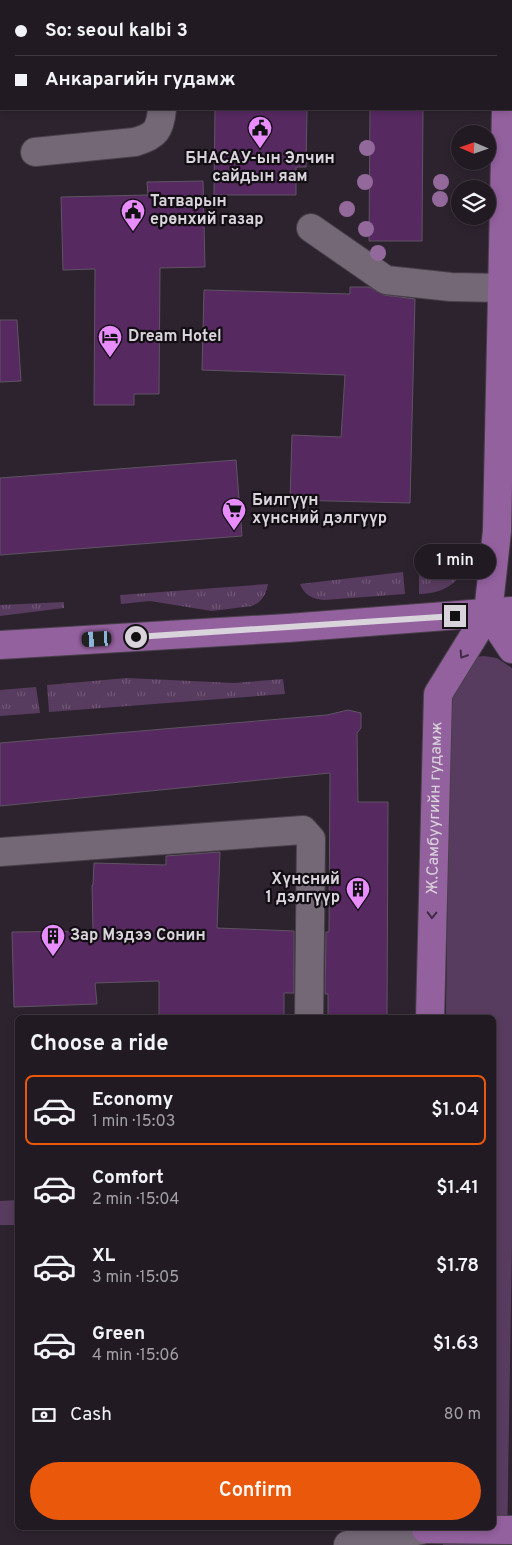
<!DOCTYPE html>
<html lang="en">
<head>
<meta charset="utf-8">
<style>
  :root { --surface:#221a23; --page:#2a232b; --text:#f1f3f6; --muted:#a2a1a6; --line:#3f3841; --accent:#ea580c }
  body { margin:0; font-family:Overpass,sans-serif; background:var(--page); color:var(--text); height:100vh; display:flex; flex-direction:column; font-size:19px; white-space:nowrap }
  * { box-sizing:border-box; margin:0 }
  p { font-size:16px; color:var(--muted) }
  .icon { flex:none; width:28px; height:28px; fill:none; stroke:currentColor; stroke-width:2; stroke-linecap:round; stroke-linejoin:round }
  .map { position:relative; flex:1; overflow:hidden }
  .panel { position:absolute; left:15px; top:1015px; width:481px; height:515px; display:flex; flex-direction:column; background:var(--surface); border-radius:8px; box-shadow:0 2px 8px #0003,0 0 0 1px var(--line) }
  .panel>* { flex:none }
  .hud { position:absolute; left:0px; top:0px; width:512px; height:110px; box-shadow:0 2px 8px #0003,0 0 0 1px var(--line); display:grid; align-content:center; height:110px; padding:0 15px; background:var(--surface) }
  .needle { width:32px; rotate:272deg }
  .fabs { position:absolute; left:451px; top:125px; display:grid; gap:10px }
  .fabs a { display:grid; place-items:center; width:45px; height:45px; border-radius:50%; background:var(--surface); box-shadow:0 2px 8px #0003,0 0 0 1px var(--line); font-size:25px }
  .end { position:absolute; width:22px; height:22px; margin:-11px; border:6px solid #d9d3db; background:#111; box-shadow:0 0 0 2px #111 }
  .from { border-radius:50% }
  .bubble { position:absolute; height:35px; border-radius:18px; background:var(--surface); box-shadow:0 2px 8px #0003,0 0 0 1px var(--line); font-size:16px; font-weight:600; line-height:35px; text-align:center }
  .car { position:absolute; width:15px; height:30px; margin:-15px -8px; border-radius:6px; box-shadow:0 0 4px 1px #0007; background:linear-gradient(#222 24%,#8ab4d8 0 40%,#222 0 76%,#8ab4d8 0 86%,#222 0) }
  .hud b { display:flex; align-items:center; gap:18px; height:48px; font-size:19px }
  .hud b+b { border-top:1px solid var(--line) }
  .hud i { width:12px; height:12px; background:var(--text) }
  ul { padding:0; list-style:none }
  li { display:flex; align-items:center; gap:15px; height:70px; margin:0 10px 8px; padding:0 5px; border:2px solid transparent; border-radius:8px }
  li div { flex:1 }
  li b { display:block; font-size:19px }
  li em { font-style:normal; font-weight:600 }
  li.selected { border-color:var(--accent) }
  li>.icon { width:45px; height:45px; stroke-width:1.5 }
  h2 { padding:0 15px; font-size:22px; line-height:60px }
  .pay { display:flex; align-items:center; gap:12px; height:55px; padding:0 15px; font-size:19px }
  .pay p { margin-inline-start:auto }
  .button { display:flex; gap:10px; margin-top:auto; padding:10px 15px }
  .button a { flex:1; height:58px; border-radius:30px; background:var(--accent); color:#fff; font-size:20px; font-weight:600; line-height:58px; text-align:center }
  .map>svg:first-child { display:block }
</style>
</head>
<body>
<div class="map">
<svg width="512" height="1545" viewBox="0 0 512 1545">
  <defs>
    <pattern id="grass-tufts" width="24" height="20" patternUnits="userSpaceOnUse" patternTransform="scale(1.25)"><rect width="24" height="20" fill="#583c5f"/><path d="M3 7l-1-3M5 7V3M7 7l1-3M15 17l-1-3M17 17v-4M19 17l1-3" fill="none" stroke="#6f5775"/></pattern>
  </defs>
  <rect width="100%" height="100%" fill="#2d232f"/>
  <path fill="url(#grass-tufts)" d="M 474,549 C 463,577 452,593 419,594 L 419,571 L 430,571 L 446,550 Z
    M 403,572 L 405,594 L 324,600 C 313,599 304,595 300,584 Z
    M 268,584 C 266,595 262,602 252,606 L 212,611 L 150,601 L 121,604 L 120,595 Z
    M 64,602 L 64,608 L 0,616 L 0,605 Z
    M 127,678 L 234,683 L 283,679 L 285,694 L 49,712 L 47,685 Z
    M 36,687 L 40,713 L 0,716 L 0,690 Z"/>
  <path fill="#583c5f" d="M 484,656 L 497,658 L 512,668 L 512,1242 L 507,1545 L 443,1545 L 443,1528 L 494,1528 L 494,1018 L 446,1017 L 450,696 L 476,657 Z
    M 17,1200 L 17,1225 L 0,1225 L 0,1201 Z"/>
  <path fill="#572961" stroke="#5f5462" d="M 215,109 L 307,109 L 306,167 L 296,167 L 296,195 L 214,195 Z
    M 370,109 L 423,109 L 422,241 L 369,241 Z
    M 203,181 L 205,267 L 160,268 L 159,394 L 134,394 L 134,405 L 94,405 L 95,269 L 63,270 L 61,197 L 148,195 L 147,182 Z
    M 350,287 L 369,287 L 384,295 L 415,299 L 410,503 L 290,500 L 292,435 L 341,437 L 345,375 L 202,370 L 204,290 L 350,294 Z
    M 0,320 L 17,320 L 21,381 L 0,382 Z
    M 236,460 L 242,536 L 0,555 L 0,478 Z
    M 348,710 L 361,713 L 361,728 L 357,733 L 358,802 L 388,802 L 387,1018 L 328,1018 L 328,994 L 325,994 L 326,932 L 329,932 L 330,773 L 0,806 L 0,743 L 327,715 Z
    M 220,852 L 217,928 L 294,931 L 294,993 L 284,993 L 284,1018 L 159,1018 L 159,981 L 95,983 L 97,1004 L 14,1007 L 12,932 L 93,931 L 92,885 L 93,885 L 94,863 L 166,865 L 166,856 Z"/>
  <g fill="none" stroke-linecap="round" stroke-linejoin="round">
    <defs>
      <path id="minor" d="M 141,0 L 141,1
        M 347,1 L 347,0
        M 0,82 L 1,82
        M 35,152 L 135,142 C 156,136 160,130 162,109
        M 311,228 L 386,280 L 451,287 L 502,288
        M 0,852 L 303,830 L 311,839 L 309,1018
        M 348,1545 L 426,1529"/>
      <g id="major">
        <path d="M 508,1 L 508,0"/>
        <path d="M 488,613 L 512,649"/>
        <path d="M 0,645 L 288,628 L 512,611"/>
        <path id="s1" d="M 430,1018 L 438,694 L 488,613 L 497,531 L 506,109"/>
        <path d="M 426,1529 L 512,1530"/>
      </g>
    </defs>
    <use href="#minor" stroke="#48404a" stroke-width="30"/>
    <use href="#major" stroke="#48404a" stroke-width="30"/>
    <use href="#minor" stroke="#746876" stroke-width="28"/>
    <use href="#major" stroke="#94619f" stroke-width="28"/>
  </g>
  <g fill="#93699c">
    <circle cx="367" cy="148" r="8"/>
    <circle cx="365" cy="182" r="8"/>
    <circle cx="441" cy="182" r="8"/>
    <circle cx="440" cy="199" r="8"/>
    <circle cx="347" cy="209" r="8"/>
    <circle cx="366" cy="229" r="8"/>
    <circle cx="378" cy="253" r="8"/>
  </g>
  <defs><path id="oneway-chevron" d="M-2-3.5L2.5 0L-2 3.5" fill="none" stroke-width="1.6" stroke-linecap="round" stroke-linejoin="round" transform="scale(1.25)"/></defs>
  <g stroke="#402b45">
    <use href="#oneway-chevron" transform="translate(463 655) rotate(122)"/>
    <use href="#oneway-chevron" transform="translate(432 915) rotate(92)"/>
  </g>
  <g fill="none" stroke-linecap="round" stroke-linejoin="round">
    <path stroke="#d9d3db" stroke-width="6" d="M 136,637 L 455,616"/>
  </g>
  <defs>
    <symbol id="civic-pin" viewBox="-11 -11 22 30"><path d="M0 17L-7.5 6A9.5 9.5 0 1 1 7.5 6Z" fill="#e98dfe" stroke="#130e14"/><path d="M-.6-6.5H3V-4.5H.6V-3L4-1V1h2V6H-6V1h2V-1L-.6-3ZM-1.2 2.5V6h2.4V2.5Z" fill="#111"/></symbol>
    <symbol id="hotel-pin" viewBox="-11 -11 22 30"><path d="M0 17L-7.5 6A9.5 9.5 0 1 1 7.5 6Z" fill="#e98dfe" stroke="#130e14"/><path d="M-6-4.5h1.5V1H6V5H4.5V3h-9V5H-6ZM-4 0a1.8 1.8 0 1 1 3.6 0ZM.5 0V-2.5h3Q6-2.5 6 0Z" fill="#111"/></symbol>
    <symbol id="supermarket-pin" viewBox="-11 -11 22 30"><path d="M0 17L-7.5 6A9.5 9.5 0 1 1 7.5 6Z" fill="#e98dfe" stroke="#130e14"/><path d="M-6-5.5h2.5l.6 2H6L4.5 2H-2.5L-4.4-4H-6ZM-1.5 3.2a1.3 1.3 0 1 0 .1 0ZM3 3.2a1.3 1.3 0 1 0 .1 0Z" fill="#111"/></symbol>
    <symbol id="building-pin" viewBox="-11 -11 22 30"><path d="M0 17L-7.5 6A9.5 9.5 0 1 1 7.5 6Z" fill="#e98dfe" stroke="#130e14"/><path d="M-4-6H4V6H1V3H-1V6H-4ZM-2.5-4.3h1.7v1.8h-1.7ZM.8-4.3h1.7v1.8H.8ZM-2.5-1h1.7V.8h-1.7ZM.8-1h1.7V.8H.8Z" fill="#111"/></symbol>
  </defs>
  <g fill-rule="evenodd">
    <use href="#civic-pin" x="246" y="114" width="28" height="38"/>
    <use href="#civic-pin" x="119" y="197" width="28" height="38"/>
    <use href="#hotel-pin" x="96" y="323" width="28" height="38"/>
    <use href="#supermarket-pin" x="220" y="496" width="28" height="38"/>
    <use href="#building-pin" x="344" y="875" width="28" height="38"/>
    <use href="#building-pin" x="39" y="922" width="28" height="38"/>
  </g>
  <g text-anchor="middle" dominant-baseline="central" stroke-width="4.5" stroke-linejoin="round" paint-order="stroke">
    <g font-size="16" font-weight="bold" fill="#d9d3db" stroke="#130e14" text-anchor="start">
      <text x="260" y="159" text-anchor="middle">БНАСАУ-ын Элчин<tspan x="260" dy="18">сайдын яам</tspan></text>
      <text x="150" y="202">Татварын<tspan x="150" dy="18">ерөнхий газар</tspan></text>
      <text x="128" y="337">Dream Hotel</text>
      <text x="252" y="501">Билгүүн<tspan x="252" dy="18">хүнсний дэлгүүр</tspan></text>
      <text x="340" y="880" text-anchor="end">Хүнсний<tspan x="340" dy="18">1 дэлгүүр</tspan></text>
      <text x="70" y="936">Зар Мэдээ Сонин</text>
    </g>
    <g font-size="16" fill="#d9d3db" stroke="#130e14">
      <text stroke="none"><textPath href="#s1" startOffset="210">Ж.Самбуугийн гудамж</textPath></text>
    </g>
  </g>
</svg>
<div class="fabs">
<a><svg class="needle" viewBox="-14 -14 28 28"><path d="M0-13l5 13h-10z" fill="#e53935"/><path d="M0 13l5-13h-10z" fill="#a2a1a6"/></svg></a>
<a><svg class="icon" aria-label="layers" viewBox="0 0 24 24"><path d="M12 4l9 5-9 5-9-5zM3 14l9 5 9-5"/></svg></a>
</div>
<i class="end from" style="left:136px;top:637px"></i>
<i class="end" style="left:455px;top:616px"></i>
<div class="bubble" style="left:414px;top:544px;width:82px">1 min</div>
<i class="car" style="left:97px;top:639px;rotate:267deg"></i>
<div class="hud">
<b><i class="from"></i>So: seoul kalbi 3</b>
<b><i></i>Анкарагийн гудамж</b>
</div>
<section class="panel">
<h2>Choose a ride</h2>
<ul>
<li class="selected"><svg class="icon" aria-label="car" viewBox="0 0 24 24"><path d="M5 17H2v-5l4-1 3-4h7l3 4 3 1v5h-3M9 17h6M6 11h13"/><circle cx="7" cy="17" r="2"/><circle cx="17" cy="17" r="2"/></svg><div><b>Economy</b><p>1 min · 15:03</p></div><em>$1.04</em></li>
<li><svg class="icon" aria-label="car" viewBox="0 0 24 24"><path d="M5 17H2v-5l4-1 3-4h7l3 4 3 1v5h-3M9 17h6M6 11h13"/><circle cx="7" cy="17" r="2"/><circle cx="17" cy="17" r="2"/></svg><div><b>Comfort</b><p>2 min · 15:04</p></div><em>$1.41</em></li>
<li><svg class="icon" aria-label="car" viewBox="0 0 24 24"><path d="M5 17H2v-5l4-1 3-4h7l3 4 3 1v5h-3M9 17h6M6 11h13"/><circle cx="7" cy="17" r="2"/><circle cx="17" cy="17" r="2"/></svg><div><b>XL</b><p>3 min · 15:05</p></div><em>$1.78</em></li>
<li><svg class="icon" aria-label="car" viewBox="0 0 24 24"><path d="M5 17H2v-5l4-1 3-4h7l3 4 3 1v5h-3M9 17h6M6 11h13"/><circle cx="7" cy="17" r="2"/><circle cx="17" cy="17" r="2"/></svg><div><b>Green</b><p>4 min · 15:06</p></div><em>$1.63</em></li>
</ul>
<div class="pay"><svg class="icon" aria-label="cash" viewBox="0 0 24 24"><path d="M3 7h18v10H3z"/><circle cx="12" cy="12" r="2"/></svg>Cash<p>80 m</p></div>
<div class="button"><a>Confirm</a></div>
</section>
</div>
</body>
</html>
